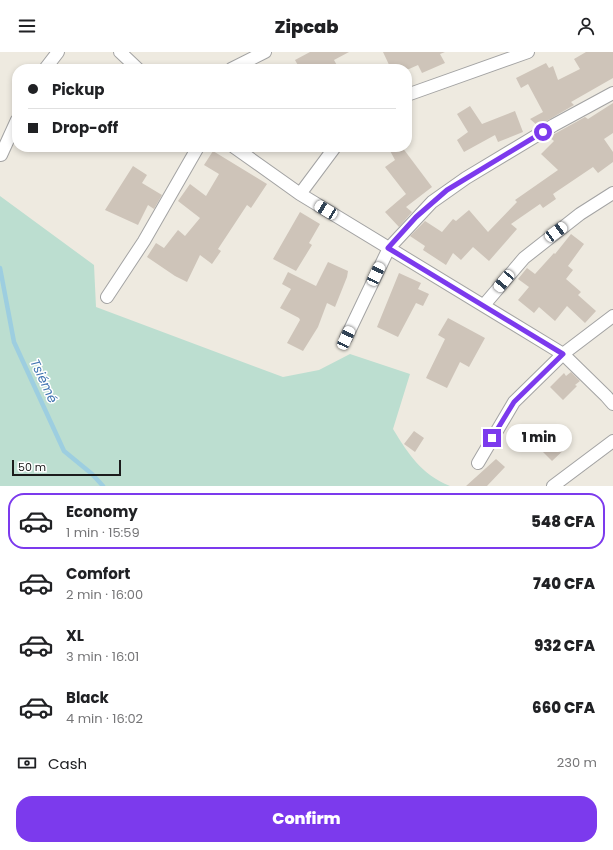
<!DOCTYPE html>
<html lang="en">
<head>
<meta charset="utf-8">
<style>
  :root { --surface:#fff; --page:#f6f6f6; --text:#202124; --muted:#757577; --line:#e0e0e0; --accent:#7c3aed }
  body { margin:0; font-family:Poppins,sans-serif; background:var(--page); color:var(--text); height:100vh; display:flex; flex-direction:column; font-size:15px; white-space:nowrap }
  * { box-sizing:border-box; margin:0 }
  p { font-size:13px; color:var(--muted) }
  .icon { flex:none; width:22px; height:22px; fill:none; stroke:currentColor; stroke-width:2; stroke-linecap:round; stroke-linejoin:round }
  .map { position:relative; height:434px; overflow:hidden }
  .drawer { display:flex; flex-direction:column; background:var(--surface); flex:1 }
  .drawer>* { flex:none }
  .guide { position:absolute; left:12px; top:12px; width:400px; height:88px; border-radius:16px; box-shadow:0 2px 6px #0003; display:grid; align-content:center; height:88px; padding:0 16px; background:var(--surface) }
  .scale { position:absolute; left:12px; bottom:10px; width:109px; box-sizing:border-box; padding-left:4px; border:2px solid #1c1c1c; border-top:0; font-size:11px; line-height:14px; white-space:nowrap; color:#1c1c1c; -webkit-text-stroke:3px #fff; paint-order:stroke }
  .end { position:absolute; width:18px; height:18px; margin:-9px; border:5px solid #7c3aed; background:#fff; box-shadow:0 0 0 2px #fff }
  .from { border-radius:50% }
  .bubble { position:absolute; height:28px; border-radius:14px; background:var(--surface); box-shadow:0 2px 6px #0003; font-size:13px; font-weight:800; line-height:28px; text-align:center }
  .car { position:absolute; width:12px; height:24px; margin:-12px -6px; border-radius:5px; box-shadow:0 0 3px 1px #0007; background:linear-gradient(#fff 24%,#345 0 40%,#fff 0 76%,#345 0 86%,#fff 0) }
  .guide b { display:flex; align-items:center; gap:14px; height:38px; font-size:15px }
  .guide b+b { border-top:1px solid var(--line) }
  .guide i { width:10px; height:10px; background:var(--text) }
  ul { padding:7px 0 0; list-style:none }
  li { display:flex; align-items:center; gap:12px; height:56px; margin:0 8px 6px; padding:0 8px; border:2px solid transparent; border-radius:16px }
  li div { flex:1 }
  li b { display:block; font-size:15px }
  li em { font-style:normal; font-weight:800 }
  li.current { border-color:var(--accent) }
  li>.icon { width:36px; height:36px; stroke-width:1.5 }
  .pay { display:flex; align-items:center; gap:10px; height:44px; padding:0 16px; font-size:15px }
  .pay p { margin-inline-start:auto }
  .primary-button { display:flex; gap:8px; margin-top:auto; padding:8px 16px }
  .primary-button a { flex:1; height:46px; border-radius:16px; background:var(--accent); color:#fff; font-size:16px; font-weight:800; line-height:46px; text-align:center }
  header { display:flex; justify-content:space-between; align-items:center; height:52px; padding:0 16px; background:var(--surface); font-size:18px; font-weight:800 }
  .map>svg:first-child { display:block }
</style>
</head>
<body>
<header><svg class="icon" aria-label="menu" viewBox="0 0 24 24"><path d="M4 6h16M4 12h16M4 18h16"/></svg>Zipcab<svg class="icon" aria-label="person" viewBox="0 0 24 24"><circle cx="12" cy="8" r="4"/><path d="M4 21q1-7 8-7t8 7"/></svg></header>
<div class="map">
<svg width="613" height="434" viewBox="0 0 613 434">
  <rect width="100%" height="100%" fill="#eeeae0"/>
  <path fill="#bcded0" d="M 0,144 L 94,213 L 96,255 L 283,325 L 319,318 L 350,302 L 410,322 L 393,377 C 409,403 421,422 450,434 L 0,434 Z"/>
  <g fill="none" stroke-linecap="round" stroke-linejoin="round">
    <path stroke="#9dcee0" stroke-width="4.5" d="M 0,216 L 14,290 L 64,399 L 92,422 L 103,434"/>
  </g>
  <path fill="#cec4b9" d="M 310,0 L 349,0 L 334,8 L 339,17 L 300,17 L 295,8 Z
    M 383,0 L 445,0 L 440,2 L 445,11 L 422,21 L 418,13 L 409,17 L 391,17 Z
    M 586,0 L 613,0 L 613,26 L 571,50 L 574,53 L 538,74 L 530,67 L 543,60 L 528,32 L 521,36 L 516,26 L 546,11 L 549,16 L 553,14 L 558,28 L 580,17 L 574,7 Z
    M 613,51 L 613,81 L 604,87 L 613,100 L 613,110 L 598,121 L 593,115 L 553,142 L 556,147 L 543,156 L 540,152 L 511,172 L 517,177 L 489,209 L 473,195 L 461,208 L 453,201 L 446,213 L 423,198 L 425,194 L 410,184 L 425,169 L 442,180 L 453,167 L 456,169 L 469,158 L 488,180 L 517,150 L 515,148 L 558,118 L 541,102 L 554,89 L 549,85 L 585,65 L 588,67 Z
    M 470,54 L 482,72 L 515,59 L 523,80 L 498,90 L 495,83 L 464,100 L 457,88 L 468,80 L 457,62 Z
    M 388,95 L 402,95 L 432,135 L 406,155 L 412,160 L 399,175 L 385,160 L 406,142 L 385,115 L 395,108 Z
    M 213,99 L 267,132 L 251,156 L 247,153 L 218,197 L 221,199 L 212,212 L 200,203 L 187,230 L 175,224 L 147,205 L 156,191 L 164,196 L 178,178 L 185,184 L 200,166 L 178,149 L 190,132 L 206,144 L 219,122 L 204,113 Z
    M 133,114 L 147,123 L 142,131 L 162,143 L 154,157 L 148,153 L 138,173 L 105,158 Z
    M 300,160 L 320,172 L 309,191 L 312,193 L 296,219 L 273,207 Z
    M 571,182 L 584,192 L 568,214 L 573,218 L 566,227 L 581,240 L 578,243 L 596,259 L 585,271 L 567,254 L 555,269 L 539,255 L 534,261 L 518,248 L 529,235 L 518,227 L 527,216 L 535,222 L 554,201 L 555,202 Z
    M 328,210 L 348,219 L 347,225 L 335,255 L 327,251 L 318,275 L 303,299 L 287,291 L 300,268 L 299,266 L 280,256 L 291,237 L 282,232 L 288,220 L 316,234 Z
    M 399,221 L 421,231 L 418,237 L 429,242 L 423,254 L 416,251 L 398,285 L 377,275 Z
    M 448,266 L 485,286 L 469,315 L 460,310 L 447,336 L 426,326 L 445,287 L 438,283 Z
    M 571,320 L 580,329 L 575,333 L 577,334 L 563,348 L 550,335 L 564,321 L 566,324 Z
    M 545,373 L 567,395 L 552,409 L 531,388 Z
    M 414,379 L 424,386 L 415,400 L 404,392 Z
    M 496,407 L 505,415 L 487,434 L 466,434 Z"/>
  <g fill="none" stroke-linecap="round" stroke-linejoin="round">
    <defs>
      <path id="street" d="M 120,0 L 138,17
        M 45,17 L 58,0
        M 231,17 L 265,0
        M 407,43 L 528,0
        M 234,95 L 300,142 L 563,302 L 606,344 L 613,352
        M 1,103 L 17,68
        M 300,142 L 335,95
        M 107,245 L 144,189 L 198,95
        M 484,253 L 524,206 L 580,162 L 613,141
        M 346,286 L 389,196 L 432,150 L 466,126 L 554,73 L 613,41
        M 478,411 L 514,350 L 563,302 L 613,264
        M 553,434 L 613,389"/>
    </defs>
    <use href="#street" stroke="#a3a3a3" stroke-width="14"/>
    <use href="#street" stroke="#fff" stroke-width="12"/>
  </g>
  <g fill="none" stroke-linecap="round" stroke-linejoin="round">
    <path stroke="#7c3aed" stroke-width="5" d="M 492,386 L 514,350 L 563,302 L 388,196 L 416,165 L 447,138 L 543,80"/>
  </g>
  <g text-anchor="middle" dominant-baseline="central" stroke-width="3" stroke-linejoin="round" paint-order="stroke">
    <g font-size="13" font-style="italic" fill="#4275b2" stroke="#fff">
      <text transform="translate(44 329) rotate(65)">Tsiémé</text>
    </g>
  </g>
</svg>
<div class="scale">50 m</div>
<i class="end from" style="left:543px;top:80px"></i>
<i class="end" style="left:492px;top:386px"></i>
<div class="bubble" style="left:506px;top:372px;width:66px">1 min</div>
<i class="car" style="left:326px;top:158px;rotate:301deg"></i>
<i class="car" style="left:556px;top:180px;rotate:54deg"></i>
<i class="car" style="left:376px;top:222px;rotate:25deg"></i>
<i class="car" style="left:504px;top:229px;rotate:220deg"></i>
<i class="car" style="left:346px;top:286px;rotate:25deg"></i>
<div class="guide">
<b><i class="from"></i>Pickup</b>
<b><i></i>Drop-off</b>
</div>
</div>
<section class="drawer">
<ul>
<li class="current"><svg class="icon" aria-label="car" viewBox="0 0 24 24"><path d="M5 17H2v-5l4-1 3-4h7l3 4 3 1v5h-3M9 17h6M6 11h13"/><circle cx="7" cy="17" r="2"/><circle cx="17" cy="17" r="2"/></svg><div><b>Economy</b><p>1 min · 15:59</p></div><em>548 CFA</em></li>
<li><svg class="icon" aria-label="car" viewBox="0 0 24 24"><path d="M5 17H2v-5l4-1 3-4h7l3 4 3 1v5h-3M9 17h6M6 11h13"/><circle cx="7" cy="17" r="2"/><circle cx="17" cy="17" r="2"/></svg><div><b>Comfort</b><p>2 min · 16:00</p></div><em>740 CFA</em></li>
<li><svg class="icon" aria-label="car" viewBox="0 0 24 24"><path d="M5 17H2v-5l4-1 3-4h7l3 4 3 1v5h-3M9 17h6M6 11h13"/><circle cx="7" cy="17" r="2"/><circle cx="17" cy="17" r="2"/></svg><div><b>XL</b><p>3 min · 16:01</p></div><em>932 CFA</em></li>
<li><svg class="icon" aria-label="car" viewBox="0 0 24 24"><path d="M5 17H2v-5l4-1 3-4h7l3 4 3 1v5h-3M9 17h6M6 11h13"/><circle cx="7" cy="17" r="2"/><circle cx="17" cy="17" r="2"/></svg><div><b>Black</b><p>4 min · 16:02</p></div><em>660 CFA</em></li>
</ul>
<div class="pay"><svg class="icon" aria-label="cash" viewBox="0 0 24 24"><path d="M3 7h18v10H3z"/><circle cx="12" cy="12" r="2"/></svg>Cash<p>230 m</p></div>
<div class="primary-button"><a>Confirm</a></div>
</section>
</body>
</html>
